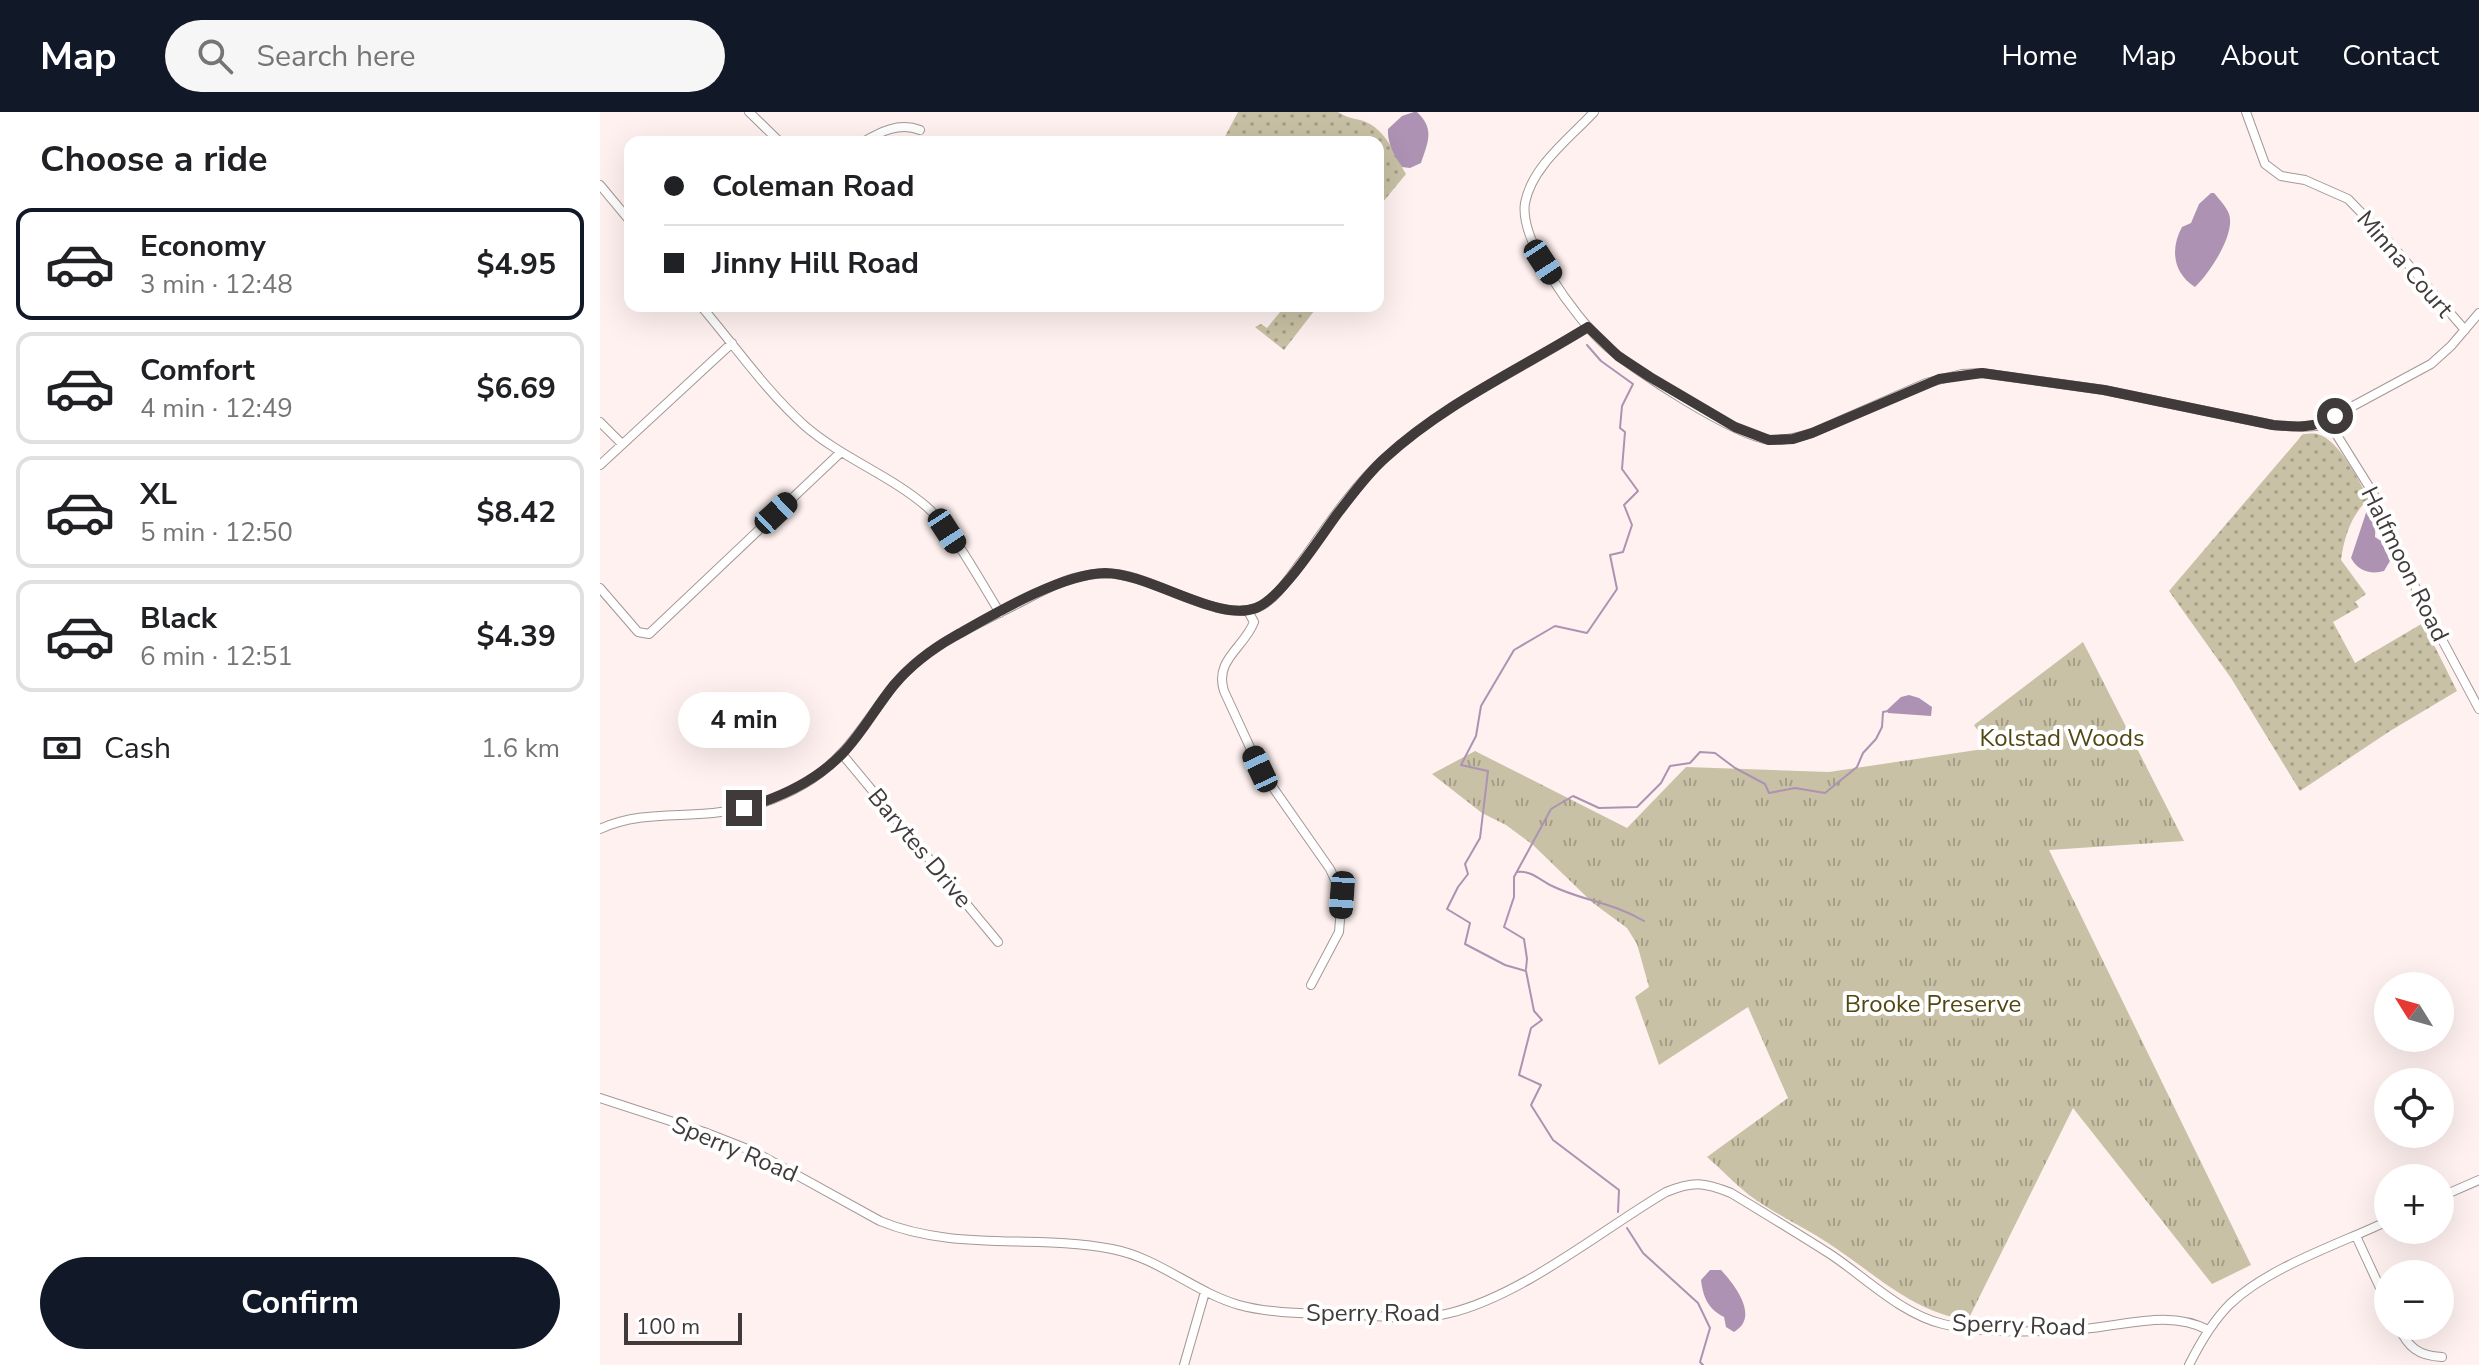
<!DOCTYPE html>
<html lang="en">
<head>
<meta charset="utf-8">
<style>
  :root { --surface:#fff; --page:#f6f6f6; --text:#202124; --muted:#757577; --line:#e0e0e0; --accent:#111827 }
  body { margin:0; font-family:"Nunito Sans",sans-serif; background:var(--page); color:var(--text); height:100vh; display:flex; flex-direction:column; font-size:30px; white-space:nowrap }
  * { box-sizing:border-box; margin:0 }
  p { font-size:26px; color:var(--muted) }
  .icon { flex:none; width:44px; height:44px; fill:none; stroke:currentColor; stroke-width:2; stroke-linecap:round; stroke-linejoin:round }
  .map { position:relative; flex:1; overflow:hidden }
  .panel { display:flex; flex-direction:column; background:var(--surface); width:600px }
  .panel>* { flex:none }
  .hud { position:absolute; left:24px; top:24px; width:760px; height:176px; border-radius:16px; box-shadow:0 8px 32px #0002; display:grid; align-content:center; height:176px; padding:0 40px; background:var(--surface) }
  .needle { width:52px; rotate:307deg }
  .buttons { position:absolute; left:1774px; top:860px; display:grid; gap:16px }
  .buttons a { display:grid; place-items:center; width:80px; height:80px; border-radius:50%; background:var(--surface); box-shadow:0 8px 32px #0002; font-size:40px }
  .scale { position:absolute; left:24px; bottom:20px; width:118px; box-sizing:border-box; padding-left:8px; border:4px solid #403b3a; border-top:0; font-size:22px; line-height:28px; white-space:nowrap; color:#403b3a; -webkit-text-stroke:6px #fff; paint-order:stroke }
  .end { position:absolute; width:36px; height:36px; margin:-18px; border:10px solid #403b3a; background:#fff; box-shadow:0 0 0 4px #fff }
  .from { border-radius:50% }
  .bubble { position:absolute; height:56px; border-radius:28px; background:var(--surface); box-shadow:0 8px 32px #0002; font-size:26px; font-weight:700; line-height:56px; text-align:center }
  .car { position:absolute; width:24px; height:48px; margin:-24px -12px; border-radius:10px; box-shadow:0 0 6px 2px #0007; background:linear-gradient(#222 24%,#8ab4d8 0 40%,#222 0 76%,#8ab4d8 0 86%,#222 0) }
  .hud b { display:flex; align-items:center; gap:28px; height:76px; font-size:30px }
  .hud b+b { border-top:2px solid var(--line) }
  .hud i { width:20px; height:20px; background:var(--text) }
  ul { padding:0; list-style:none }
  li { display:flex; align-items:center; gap:24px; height:112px; margin:0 16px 12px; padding:0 24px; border:4px solid var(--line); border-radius:16px }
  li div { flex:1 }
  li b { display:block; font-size:30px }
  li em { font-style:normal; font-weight:700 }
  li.current { border-color:var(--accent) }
  li>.icon { width:72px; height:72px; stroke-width:1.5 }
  h2 { padding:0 40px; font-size:36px; line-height:96px }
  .pay { display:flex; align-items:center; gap:20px; height:88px; padding:0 40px; font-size:30px }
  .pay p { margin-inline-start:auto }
  .primary-button { display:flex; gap:16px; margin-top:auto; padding:16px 40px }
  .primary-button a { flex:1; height:92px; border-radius:48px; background:var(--accent); color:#fff; font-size:32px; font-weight:700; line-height:92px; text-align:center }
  header { display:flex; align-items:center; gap:48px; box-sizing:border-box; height:112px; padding:0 40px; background:var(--accent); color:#fff }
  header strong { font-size:38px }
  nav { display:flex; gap:44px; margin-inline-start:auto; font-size:28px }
  .search { width:560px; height:72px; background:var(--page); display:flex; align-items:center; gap:20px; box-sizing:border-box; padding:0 28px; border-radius:44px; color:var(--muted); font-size:30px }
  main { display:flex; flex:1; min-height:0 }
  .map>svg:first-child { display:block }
</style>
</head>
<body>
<header>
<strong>Map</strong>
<div class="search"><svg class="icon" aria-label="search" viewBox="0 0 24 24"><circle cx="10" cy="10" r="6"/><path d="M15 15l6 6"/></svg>Search here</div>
<nav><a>Home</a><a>Map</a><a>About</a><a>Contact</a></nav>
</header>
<main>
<section class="panel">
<h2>Choose a ride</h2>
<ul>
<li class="current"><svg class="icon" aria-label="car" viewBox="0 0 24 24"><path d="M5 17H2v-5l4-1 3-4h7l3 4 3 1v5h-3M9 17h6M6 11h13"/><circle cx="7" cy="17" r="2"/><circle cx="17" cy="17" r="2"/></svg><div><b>Economy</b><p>3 min · 12:48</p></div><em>$4.95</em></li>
<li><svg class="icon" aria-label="car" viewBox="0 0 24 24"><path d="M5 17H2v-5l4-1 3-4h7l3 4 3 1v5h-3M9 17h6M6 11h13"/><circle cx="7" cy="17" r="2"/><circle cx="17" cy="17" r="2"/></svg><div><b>Comfort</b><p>4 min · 12:49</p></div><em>$6.69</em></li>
<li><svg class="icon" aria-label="car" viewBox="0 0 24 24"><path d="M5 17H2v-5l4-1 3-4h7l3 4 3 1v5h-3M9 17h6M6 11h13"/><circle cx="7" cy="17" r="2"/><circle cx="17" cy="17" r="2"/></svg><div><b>XL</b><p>5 min · 12:50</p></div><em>$8.42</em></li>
<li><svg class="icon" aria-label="car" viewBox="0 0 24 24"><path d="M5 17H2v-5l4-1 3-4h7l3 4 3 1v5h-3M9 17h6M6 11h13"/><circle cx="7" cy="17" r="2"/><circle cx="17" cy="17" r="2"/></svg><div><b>Black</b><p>6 min · 12:51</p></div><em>$4.39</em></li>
</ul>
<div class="pay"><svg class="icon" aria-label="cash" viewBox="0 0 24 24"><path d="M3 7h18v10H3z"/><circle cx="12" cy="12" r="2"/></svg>Cash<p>1.6 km</p></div>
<div class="primary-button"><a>Confirm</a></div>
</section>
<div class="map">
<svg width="1879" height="1253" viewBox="0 0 1879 1253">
  <defs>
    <pattern id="grass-dots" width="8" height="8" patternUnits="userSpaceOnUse" patternTransform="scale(2)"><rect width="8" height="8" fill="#c8c1a5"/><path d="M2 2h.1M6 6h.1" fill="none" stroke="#a49e87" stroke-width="1.8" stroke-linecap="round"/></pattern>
    <pattern id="park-tufts" width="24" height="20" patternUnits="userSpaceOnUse" patternTransform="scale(2)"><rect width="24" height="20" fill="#c8c1a5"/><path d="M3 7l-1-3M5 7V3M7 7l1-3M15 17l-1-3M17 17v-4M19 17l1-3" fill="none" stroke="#a49e87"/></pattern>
  </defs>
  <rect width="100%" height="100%" fill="#fef1ef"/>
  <path fill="url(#grass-dots)" d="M 638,0 L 738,0 C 750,8 759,6 768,11 C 788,21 795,44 806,62 L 778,96 L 778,30 L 622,30 Z
    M 685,194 L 718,194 L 684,238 L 655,215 L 661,212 L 667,216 Z
    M 1703,322 C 1708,322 1712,321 1717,322 C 1738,326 1759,369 1769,387 C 1751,402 1744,426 1741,448 L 1766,482 L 1755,490 L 1759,495 L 1733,510 L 1755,551 L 1823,511 L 1857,579 L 1790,619 L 1700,679 L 1631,566 L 1569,479 Z"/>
  <path fill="url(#park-tufts)" d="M 1483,530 L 1584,729 L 1449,738 L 1651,1153 L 1612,1172 L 1473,996 L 1368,1208 C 1313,1201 1273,1160 1228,1131 C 1202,1114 1173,1101 1149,1083 C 1134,1071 1121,1057 1107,1045 L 1188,986 L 1148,895 L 1059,953 L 1035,885 L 1049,875 L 1037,832 L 1027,816 L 993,791 L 933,733 L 906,713 L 882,701 L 832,662 L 875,639 L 1027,716 L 1086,655 L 1229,660 L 1390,636 L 1374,613 Z"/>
  <path fill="#ad92b3" d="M 814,0 L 817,0 C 835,17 828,30 821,51 L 810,56 L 802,55 C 794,43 787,31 788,17 L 802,4 Z
    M 1611,81 L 1614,81 C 1619,87 1626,94 1629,102 C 1636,122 1609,162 1595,175 C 1573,161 1570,137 1582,115 L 1591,111 L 1599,92 Z
    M 1769,398 L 1776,403 L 1775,425 L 1781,429 L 1790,449 L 1784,459 C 1771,463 1758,459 1751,446 L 1766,401 Z
    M 1309,583 L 1319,586 L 1332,595 L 1331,604 L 1288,601 L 1287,598 L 1301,585 Z
    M 1110,1158 L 1121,1158 C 1135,1173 1160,1205 1134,1220 L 1126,1215 L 1124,1205 C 1108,1197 1103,1185 1101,1168 Z"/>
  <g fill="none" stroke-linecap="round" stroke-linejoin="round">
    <path stroke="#ad92b3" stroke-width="2" d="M 987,233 L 1001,249 L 1033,272 L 1022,294 L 1020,316 L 1025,320 L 1022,357 L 1038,379 L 1024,393 L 1032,413 L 1023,440 L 1010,443 L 1017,477 L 987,521 L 955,514 L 914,538 L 881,594 L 876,624 L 861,653 L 888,659 L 880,726 L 865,752 L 868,762 L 858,775 L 847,797 L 870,811 L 865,832 L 905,853 L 926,859 L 934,899 L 942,908 L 931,916 L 919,963 L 941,973 L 931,993 L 953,1028 L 1019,1078 L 1018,1100
      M 917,760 C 930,758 939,767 950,773 C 982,789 1012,790 1044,809
      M 926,857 L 927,847 L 924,827 L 904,815 L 914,785 L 914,765 L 951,697 L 973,684 L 999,696 L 1037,695 L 1061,671 L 1070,654 L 1090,651 L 1100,640 L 1115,641 L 1135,656 L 1165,672 L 1169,681 L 1195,676 L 1225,681 L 1257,655 L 1263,641 L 1276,627 L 1282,615 L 1283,600 L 1288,599
      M 1027,1116 L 1043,1141 L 1098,1191 L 1110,1216 L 1100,1250 L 1103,1253"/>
    <defs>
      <path id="minor" d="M 149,0 L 180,30
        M 994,0 C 970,26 932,54 925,91 C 919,130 976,205 1003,231 C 1031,257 1135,324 1170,328 C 1185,329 1199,325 1212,321 L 1326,271 L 1362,262 L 1382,261 L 1504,278 L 1673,313 L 1701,315 L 1716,314 L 1831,252 L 1851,234 L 1879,201
        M 1646,0 L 1665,52 L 1681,64 L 1705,68 L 1748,87 L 1781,121 L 1865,218
        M 263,30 C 280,20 299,10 320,18
        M 0,73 L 30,109
        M 101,194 C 135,234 166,279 205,314 C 242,346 290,363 327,395 C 354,419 380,469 400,501
        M 1728,309 L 1773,381 L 1822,490 L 1879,597
        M 0,310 L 22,332
        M 0,353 L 132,231
        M 0,476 L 38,520 L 49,522 L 240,341
        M 648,499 L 654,510 C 644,536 614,548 624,579 L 660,657 L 730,757 L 742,783 L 739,820 L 711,873
        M 242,642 L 398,830
        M 0,717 C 37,700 74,705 113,701 C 145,698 177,688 204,672 C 245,648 265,610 293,574 C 324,536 371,515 413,494 C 433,484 453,472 474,466 C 489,462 506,460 522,463 C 561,469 624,513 661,494 C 679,484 692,461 705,445 C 729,411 754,374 785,346 C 844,291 920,258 988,215
        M 0,986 L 104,1020 L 155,1040 L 280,1109 C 355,1140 434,1122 512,1137 C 559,1146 594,1180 639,1193 C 672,1202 708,1201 741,1202 C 776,1203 816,1210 850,1201 C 923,1183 1000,1119 1066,1080 C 1093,1069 1104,1070 1131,1081 C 1164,1101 1197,1121 1230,1142 C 1265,1165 1301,1202 1343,1212 C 1384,1222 1441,1220 1483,1217 C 1524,1214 1570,1197 1608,1218
        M 1840,1085 L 1879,1068
        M 1756,1124 L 1788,1193
        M 1798,1214 C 1808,1235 1818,1244 1842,1245
        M 584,1253 L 605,1180
        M 1589,1253 C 1600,1231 1612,1210 1630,1192 C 1669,1155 1739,1132 1788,1109"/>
    </defs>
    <use href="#minor" stroke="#a39896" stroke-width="10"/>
    <use href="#minor" stroke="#fff" stroke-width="8"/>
  </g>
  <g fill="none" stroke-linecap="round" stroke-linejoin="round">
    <path stroke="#403b3a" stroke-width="10" d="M 144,696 C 182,685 216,669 243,641 C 263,620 276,595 294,573 C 311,553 332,537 355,524 C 394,502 461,462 505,461 C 549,461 618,511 656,496 C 682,486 720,425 738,401 C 753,382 767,362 785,346 C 845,291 920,257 988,215 L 1018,244 L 1050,265 L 1135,315 L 1169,328 L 1193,327 L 1212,321 L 1339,267 L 1382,261 L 1504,278 L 1673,313 C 1696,315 1714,317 1735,304"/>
  </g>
  <g text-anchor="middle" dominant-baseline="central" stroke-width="8" stroke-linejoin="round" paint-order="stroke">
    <g font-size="24" fill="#403b3a" stroke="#fff">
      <text transform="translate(1805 152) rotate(49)">Minna Court</text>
      <text transform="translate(1805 452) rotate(64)">Halfmoon Road</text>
      <text transform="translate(320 736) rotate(50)">Barytes Drive</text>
      <text transform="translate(135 1037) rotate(23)">Sperry Road</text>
      <text x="773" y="1201">Sperry Road</text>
      <text transform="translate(1419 1213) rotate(2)">Sperry Road</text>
    </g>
    <g font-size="24" fill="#524612" stroke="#fff">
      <text x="1462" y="626">Kolstad Woods</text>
      <text x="1333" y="892">Brooke Preserve</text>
    </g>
  </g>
</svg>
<div class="buttons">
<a><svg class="needle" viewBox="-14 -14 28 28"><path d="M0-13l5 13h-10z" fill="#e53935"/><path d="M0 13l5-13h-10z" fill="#757577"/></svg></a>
<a><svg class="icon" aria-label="locate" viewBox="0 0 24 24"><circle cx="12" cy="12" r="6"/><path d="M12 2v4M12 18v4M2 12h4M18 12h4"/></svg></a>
<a>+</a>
<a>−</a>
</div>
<div class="scale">100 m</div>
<i class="end from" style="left:1735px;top:304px"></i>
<i class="end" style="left:144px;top:696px"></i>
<div class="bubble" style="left:78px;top:580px;width:132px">4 min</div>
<i class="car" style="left:943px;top:150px;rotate:147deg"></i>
<i class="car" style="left:176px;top:401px;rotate:47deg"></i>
<i class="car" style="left:347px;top:419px;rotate:147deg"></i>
<i class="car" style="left:660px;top:657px;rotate:335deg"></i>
<i class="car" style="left:742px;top:783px;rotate:184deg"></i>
<div class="hud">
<b><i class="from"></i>Coleman Road</b>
<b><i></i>Jinny Hill Road</b>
</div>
</div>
</main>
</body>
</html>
